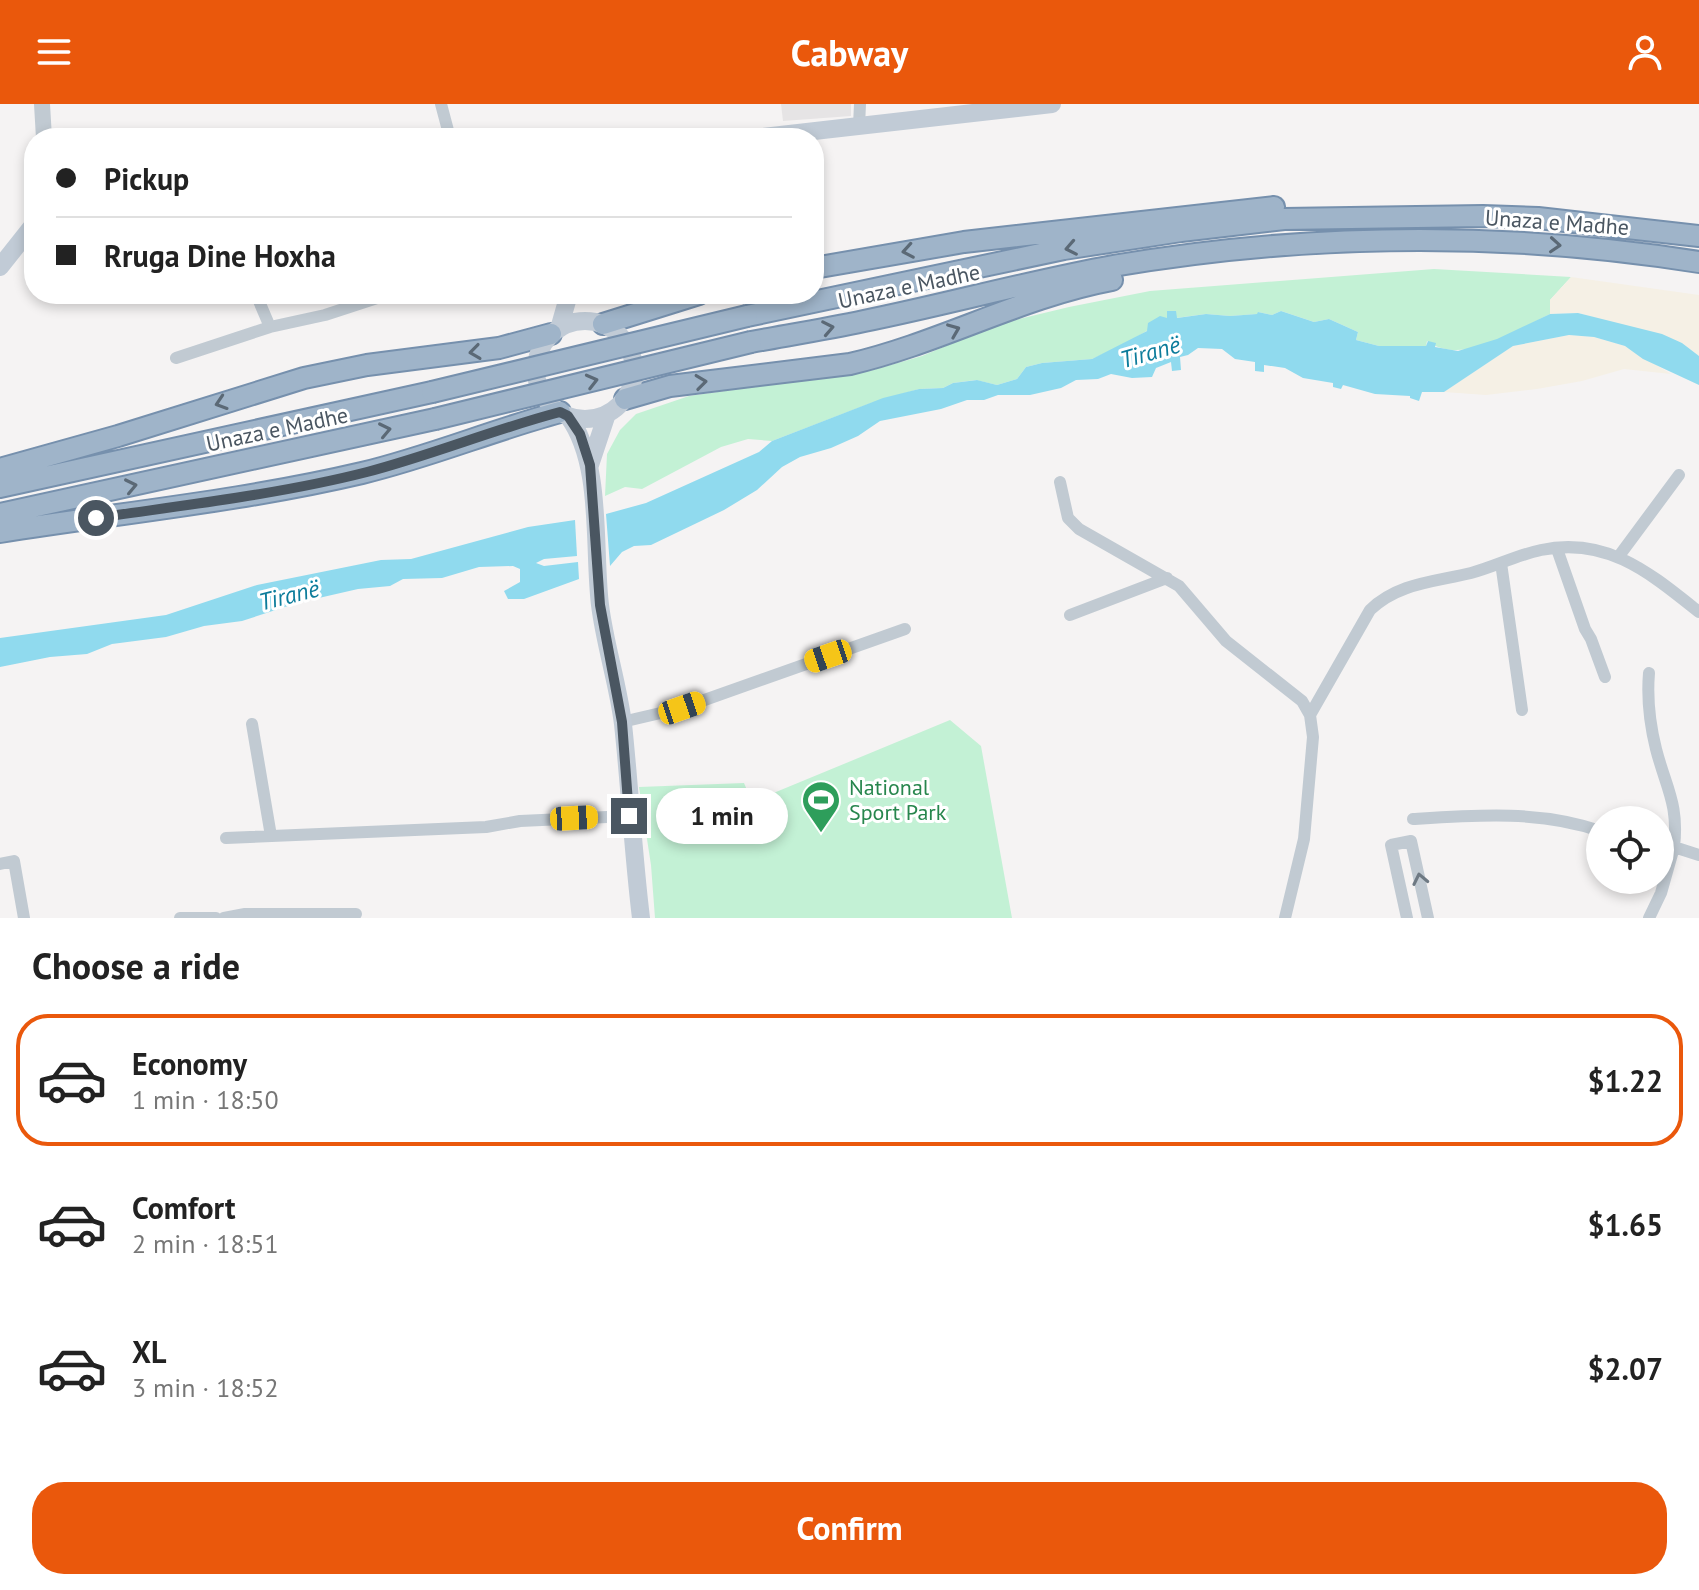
<!DOCTYPE html>
<html lang="en">
<head>
<meta charset="utf-8">
<style>
  :root { --surface:#fff; --page:#f6f6f6; --text:#222; --muted:#767676; --line:#e0e0e0; --accent:#ea580c }
  body { margin:0; font-family:"PT Sans",sans-serif; background:var(--page); color:var(--text); height:100vh; display:flex; flex-direction:column; font-size:30px; white-space:nowrap }
  * { box-sizing:border-box; margin:0 }
  p { font-size:26px; color:var(--muted) }
  .icon { flex:none; width:44px; height:44px; fill:none; stroke:currentColor; stroke-width:2; stroke-linecap:round; stroke-linejoin:round }
  .map { position:relative; height:814px; overflow:hidden }
  .details { display:flex; flex-direction:column; background:var(--surface); flex:1 }
  .details>* { flex:none }
  .hud { position:absolute; left:24px; top:24px; width:800px; height:176px; border-radius:32px; box-shadow:0 4px 12px #0003; display:grid; align-content:center; height:176px; padding:0 32px; background:var(--surface) }
  .controls { position:absolute; left:1586px; top:702px; display:grid; gap:16px }
  .controls a { display:grid; place-items:center; width:88px; height:88px; border-radius:50%; background:var(--surface); box-shadow:0 4px 12px #0003; font-size:40px }
  .end { position:absolute; width:36px; height:36px; margin:-18px; border:10px solid #4a5661; background:#fff; box-shadow:0 0 0 4px #fff }
  .from { border-radius:50% }
  .bubble { position:absolute; height:56px; border-radius:28px; background:var(--surface); box-shadow:0 4px 12px #0003; font-size:26px; font-weight:700; line-height:56px; text-align:center }
  .car { position:absolute; width:24px; height:48px; margin:-24px -12px; border-radius:10px; box-shadow:0 0 6px 2px #0007; background:linear-gradient(#f5c518 24%,#345 0 40%,#f5c518 0 76%,#345 0 86%,#f5c518 0) }
  .hud b { display:flex; align-items:center; gap:28px; height:76px; font-size:30px }
  .hud b+b { border-top:2px solid var(--line) }
  .hud i { width:20px; height:20px; background:var(--text) }
  ul { padding:0; list-style:none }
  li { display:flex; align-items:center; gap:24px; height:132px; margin:0 16px 12px; padding:0 16px; border:4px solid transparent; border-radius:32px }
  li div { flex:1 }
  li b { display:block; font-size:30px }
  li em { font-style:normal; font-weight:700 }
  li.active { border-color:var(--accent) }
  li>.icon { width:72px; height:72px; stroke-width:1.5 }
  h2 { padding:0 32px; font-size:36px; line-height:96px }
  .action { display:flex; gap:16px; margin-top:auto; padding:16px 32px }
  .action a { flex:1; height:92px; border-radius:32px; background:var(--accent); color:#fff; font-size:32px; font-weight:700; line-height:92px; text-align:center }
  header { display:flex; justify-content:space-between; align-items:center; height:104px; padding:0 32px; background:var(--accent); color:#fff; font-size:36px; font-weight:700 }
  .map>svg:first-child { display:block }
</style>
</head>
<body>
<header><svg class="icon" aria-label="menu" viewBox="0 0 24 24"><path d="M4 6h16M4 12h16M4 18h16"/></svg>Cabway<svg class="icon" aria-label="person" viewBox="0 0 24 24"><circle cx="12" cy="8" r="4"/><path d="M4 21q1-7 8-7t8 7"/></svg></header>
<div class="map">
<svg width="1699" height="814" viewBox="0 0 1699 814">
  <rect width="100%" height="100%" fill="#f5f3f3"/>
  <path fill="#e6e4e5" d="M 781,0 L 851,0 L 851,12 L 783,17 Z"/>
  <path fill="#c3f1d5" d="M 1434,165 L 1571,173 L 1550,196 L 1550,210 C 1517,226 1463,263 1427,237 L 1426,242 L 1379,242 L 1356,236 L 1358,228 L 1329,215 L 1314,218 L 1281,207 L 1272,211 L 1258,208 L 1258,210 L 1230,212 L 1206,210 L 1176,214 L 1176,207 L 1167,208 L 1168,214 L 1125,240 L 1092,255 L 1042,259 L 1026,263 L 1017,275 L 997,281 L 976,276 L 953,279 L 943,284 L 919,285 L 871,299 L 772,337 L 748,335 L 721,343 L 642,385 L 625,383 L 605,392 L 607,350 L 620,326 L 636,310 L 689,292 L 873,266 L 922,252 L 998,220 L 1069,203 L 1150,187 Z
    M 950,616 L 981,642 L 1012,814 L 655,814 L 651,761 L 639,683 L 744,679 L 752,698 Z"/>
  <path fill="#f5f0e5" d="M 1571,173 L 1699,191 L 1699,252 L 1682,239 L 1579,209 L 1550,210 L 1550,196 Z
    M 1569,231 L 1594,233 L 1625,242 L 1671,270 L 1624,265 L 1582,277 L 1537,285 L 1486,291 L 1444,288 L 1513,242 Z"/>
  <path fill="#90daee" d="M 1167,207 L 1176,207 L 1177,214 L 1206,210 L 1230,212 L 1257,210 L 1258,208 L 1272,211 L 1281,207 L 1314,218 L 1329,215 L 1358,228 L 1356,236 L 1379,242 L 1426,242 L 1428,237 L 1436,239 L 1435,243 L 1458,247 L 1497,235 L 1550,210 L 1578,209 L 1662,230 L 1682,239 L 1699,252 L 1699,281 L 1643,255 L 1625,242 L 1594,233 L 1569,231 L 1513,242 L 1444,288 L 1422,288 L 1419,297 L 1410,294 L 1410,292 L 1375,290 L 1343,281 L 1341,285 L 1333,283 L 1333,279 L 1303,274 L 1285,264 L 1264,261 L 1264,268 L 1255,267 L 1255,258 L 1235,255 L 1222,245 L 1198,244 L 1188,251 L 1180,253 L 1181,266 L 1172,267 L 1171,258 L 1156,264 L 1152,273 L 1132,274 L 1111,270 L 1098,275 L 1076,276 L 1061,284 L 1030,291 L 998,291 L 984,296 L 967,296 L 941,305 L 880,317 L 858,332 L 831,344 L 800,353 L 782,363 L 757,386 L 724,406 L 651,441 L 634,442 L 622,448 L 610,462 L 606,410 L 646,399 L 759,348 L 772,337 L 883,294 L 919,285 L 943,284 L 953,279 L 977,276 L 997,281 L 1017,275 L 1026,263 L 1042,259 L 1092,255 L 1147,227 L 1148,219 L 1160,212 L 1167,214 Z
    M 575,416 L 577,452 L 544,455 L 536,459 L 544,462 L 578,458 L 579,475 L 524,495 L 508,495 L 504,487 L 520,478 L 520,465 L 513,462 L 479,463 L 442,474 L 403,475 L 390,482 L 358,485 L 297,499 L 242,517 L 204,522 L 166,533 L 112,540 L 87,550 L 50,553 L 0,563 L 0,534 L 166,511 L 257,481 L 381,456 L 411,455 L 528,423 Z"/>
  <g fill="none" stroke-linecap="round" stroke-linejoin="round">
    <defs>
      <path id="trunk" d="M 814,164 L 964,138 L 1274,103
        M 747,212 L 1064,145 L 1181,127 L 1284,115 L 1483,112 L 1538,114 L 1699,132
        M 603,220 L 699,190
        M 751,238 C 789,231 827,225 864,217 C 948,200 1030,177 1113,162 C 1308,129 1504,127 1699,158
        M 625,295 L 670,282 L 850,260 C 940,239 1021,193 1112,176
        M 0,365 L 118,332 L 304,274 L 367,261 L 499,244 L 551,230
        M 0,383 L 432,288
        M 0,410 L 435,315
        M 0,428 C 120,409 243,397 362,369 C 429,353 493,326 560,308"/>
    </defs>
    <use href="#trunk" stroke="#7690ad" stroke-width="24"/>
    <path stroke="#c1cad2" stroke-width="12" d="M 441,0 L 450,34
      M 859,22 L 860,0
      M 256,190 L 270,223
      M 176,254 L 270,223 L 325,211 L 377,194
      M 1060,378 L 1068,414 L 1079,425 L 1179,482 L 1226,537 L 1302,597 L 1310,611 L 1313,633 L 1304,735 L 1285,814
      M 1557,445 L 1585,525 L 1591,535 L 1605,573
      M 1619,452 L 1679,371
      M 1501,459 L 1522,606
      M 1070,511 L 1167,474
      M 1649,569 C 1647,593 1650,621 1656,645 C 1666,684 1679,700 1674,743 L 1699,751
      M 1310,611 L 1370,506 C 1398,479 1434,478 1471,469 C 1494,463 1517,451 1541,446 C 1608,432 1651,470 1699,508
      M 622,618 L 682,604 L 905,525
      M 252,620 L 271,732
      M 1413,715 C 1475,711 1541,706 1600,727
      M 226,734 L 486,723 L 520,717 L 629,712
      M 0,760 L 14,757 L 24,814
      M 180,814 L 216,814
      M 224,814 L 245,810 L 356,810
      M 1407,814 L 1391,741 L 1411,737 L 1428,814
      M 1649,814 L 1661,789 L 1674,743 L 1660,741"/>
    <path stroke="#c1cad2" stroke-width="16" d="M 42,0 L 44,34"/>
    <path stroke="#c1cbd6" stroke-width="18" d="M 753,34 L 1052,0
      M 0,163 L 34,120
      M536 266a49 49 0 1 1 98 0a49 49 0 1 1-98 0Z
      M 559,225 L 569,190
      M 568,312 C 603,359 593,443 600,501 C 605,541 618,580 623,620 C 630,685 633,749 641,814
      M 590,361 L 607,310"/>
    <use href="#trunk" stroke="#9fb4c9" stroke-width="20"/>
    <defs>
      <path id="trunk-bridge" d="M 432,288 L 747,212
        M 435,315 L 751,238"/>
    </defs>
    <use href="#trunk-bridge" stroke="#7690ad" stroke-width="24" stroke-linecap="butt"/>
    <use href="#trunk-bridge" stroke="#9fb4c9" stroke-width="20"/>
  </g>
  <defs><path id="oneway-chevron" d="M-2-3.5L2.5 0L-2 3.5" fill="none" stroke-width="1.6" stroke-linecap="round" stroke-linejoin="round" transform="scale(2)"/></defs>
  <g stroke="#5b6976">
    <use href="#oneway-chevron" transform="translate(1555 141) rotate(4)"/>
    <use href="#oneway-chevron" transform="translate(1071 144) rotate(169)"/>
    <use href="#oneway-chevron" transform="translate(908 147) rotate(170)"/>
    <use href="#oneway-chevron" transform="translate(828 224) rotate(-11)"/>
    <use href="#oneway-chevron" transform="translate(954 226) rotate(-22)"/>
    <use href="#oneway-chevron" transform="translate(475 248) rotate(172)"/>
    <use href="#oneway-chevron" transform="translate(592 277) rotate(-14)"/>
    <use href="#oneway-chevron" transform="translate(701 278) rotate(-7)"/>
    <use href="#oneway-chevron" transform="translate(221 299) rotate(162)"/>
    <use href="#oneway-chevron" transform="translate(385 326) rotate(-12)"/>
    <use href="#oneway-chevron" transform="translate(131 382) rotate(-12)"/>
  </g>
  <use stroke="#6e7983" href="#oneway-chevron" transform="translate(1420 775) rotate(-102)"/>
  <g fill="none" stroke-linecap="round" stroke-linejoin="round">
    <path stroke="#4a5661" stroke-width="10" d="M 96,414 C 185,401 281,390 367,368 C 432,351 495,325 560,308 L 568,312 L 580,330 L 590,361 L 600,501 L 622,618 L 629,712"/>
  </g>
  <defs>
    <symbol id="stadium-pin" viewBox="-11 -11 22 30"><path d="M0 17L-7.5 6A9.5 9.5 0 1 1 7.5 6Z" fill="#2e9e5b" stroke="#fff"/><path d="M0-5a6.5 5 0 1 0 0 10a6.5 5 0 1 0 0-10ZM-3.5-1.8h7v3.6h-7Z" fill="#fff"/></symbol>
  </defs>
  <g fill-rule="evenodd">
    <use href="#stadium-pin" x="799" y="674" width="44" height="60"/>
  </g>
  <g text-anchor="middle" dominant-baseline="central" stroke-width="6" stroke-linejoin="round" paint-order="stroke">
    <g font-size="22" fill="#4a5661" stroke="#fff">
      <text transform="translate(1557 118) rotate(4)">Unaza e Madhe</text>
      <text transform="translate(909 182) rotate(-12)">Unaza e Madhe</text>
      <text transform="translate(277 325) rotate(-12)">Unaza e Madhe</text>
    </g>
    <g font-size="22" fill="#27864d" stroke="#fff" text-anchor="start">
      <text x="849" y="683">National<tspan x="849" dy="25">Sport Park</tspan></text>
    </g>
    <g font-size="24" font-style="italic" fill="#0c7c9b" stroke="#fff">
      <text transform="translate(1150 248) rotate(-16)">Tiranë</text>
      <text transform="translate(289 491) rotate(-14)">Tiranë</text>
    </g>
  </g>
</svg>
<div class="controls">
<a><svg class="icon" aria-label="locate" viewBox="0 0 24 24"><circle cx="12" cy="12" r="6"/><path d="M12 2v4M12 18v4M2 12h4M18 12h4"/></svg></a>
</div>
<i class="end from" style="left:96px;top:414px"></i>
<i class="end" style="left:629px;top:712px"></i>
<div class="bubble" style="left:656px;top:684px;width:132px">1 min</div>
<i class="car" style="left:828px;top:552px;rotate:251deg"></i>
<i class="car" style="left:682px;top:604px;rotate:71deg"></i>
<i class="car" style="left:574px;top:714px;rotate:87deg"></i>
<div class="hud">
<b><i class="from"></i>Pickup</b>
<b><i></i>Rruga Dine Hoxha</b>
</div>
</div>
<section class="details">
<h2>Choose a ride</h2>
<ul>
<li class="active"><svg class="icon" aria-label="car" viewBox="0 0 24 24"><path d="M5 17H2v-5l4-1 3-4h7l3 4 3 1v5h-3M9 17h6M6 11h13"/><circle cx="7" cy="17" r="2"/><circle cx="17" cy="17" r="2"/></svg><div><b>Economy</b><p>1 min · 18:50</p></div><em>$1.22</em></li>
<li><svg class="icon" aria-label="car" viewBox="0 0 24 24"><path d="M5 17H2v-5l4-1 3-4h7l3 4 3 1v5h-3M9 17h6M6 11h13"/><circle cx="7" cy="17" r="2"/><circle cx="17" cy="17" r="2"/></svg><div><b>Comfort</b><p>2 min · 18:51</p></div><em>$1.65</em></li>
<li><svg class="icon" aria-label="car" viewBox="0 0 24 24"><path d="M5 17H2v-5l4-1 3-4h7l3 4 3 1v5h-3M9 17h6M6 11h13"/><circle cx="7" cy="17" r="2"/><circle cx="17" cy="17" r="2"/></svg><div><b>XL</b><p>3 min · 18:52</p></div><em>$2.07</em></li>
</ul>
<div class="action"><a>Confirm</a></div>
</section>
</body>
</html>
